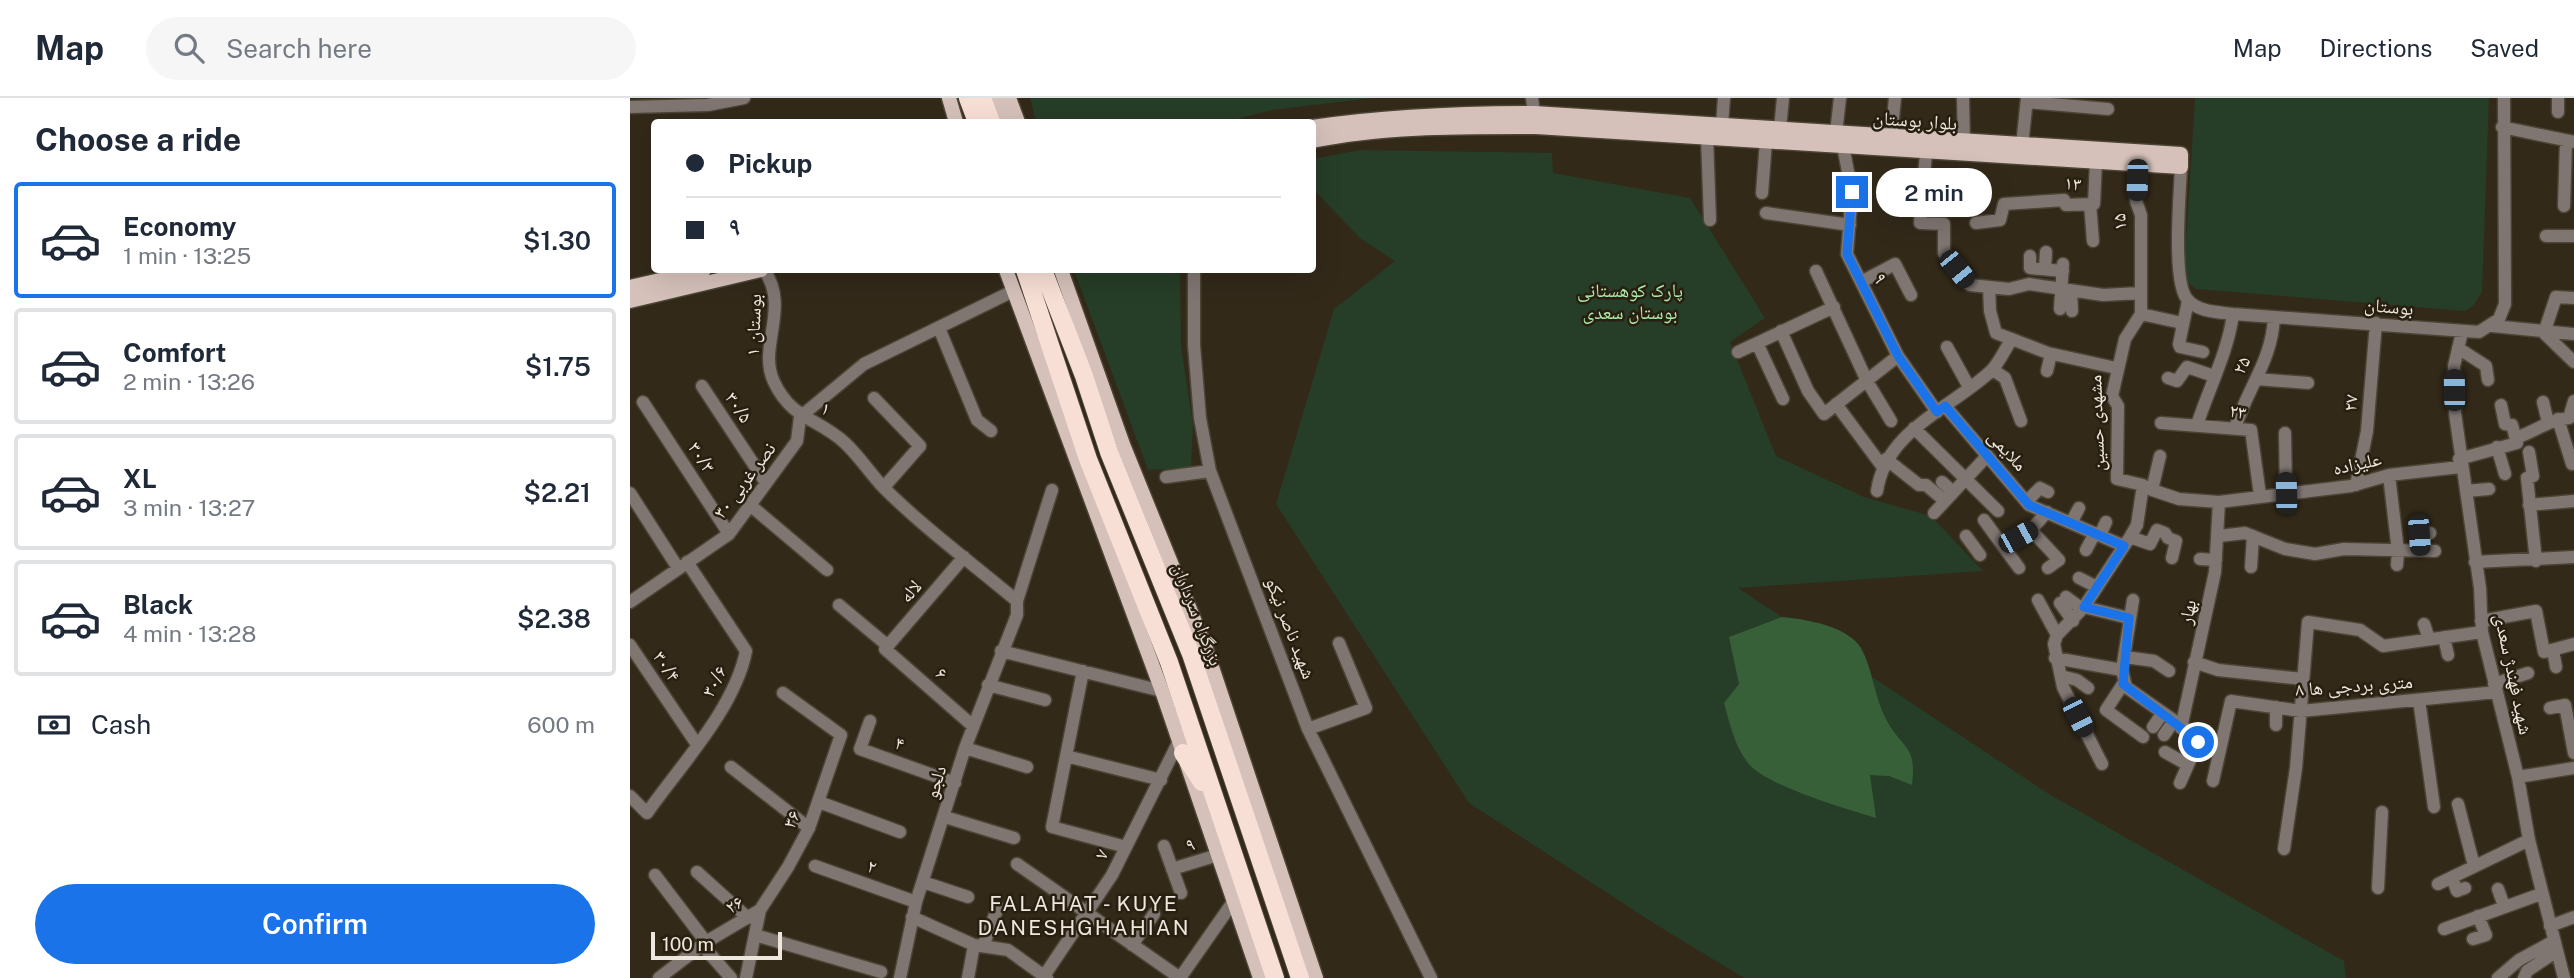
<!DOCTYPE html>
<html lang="en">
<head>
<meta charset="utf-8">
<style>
  :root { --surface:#fff; --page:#f6f6f7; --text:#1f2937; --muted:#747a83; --line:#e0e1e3; --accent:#1a73e8 }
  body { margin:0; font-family:"Public Sans","Noto Naskh Arabic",sans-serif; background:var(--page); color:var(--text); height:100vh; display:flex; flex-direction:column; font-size:26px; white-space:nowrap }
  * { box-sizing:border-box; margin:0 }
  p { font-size:23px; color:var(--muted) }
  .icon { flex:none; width:38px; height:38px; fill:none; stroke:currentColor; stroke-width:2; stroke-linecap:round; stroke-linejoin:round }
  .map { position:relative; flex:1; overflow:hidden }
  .details { display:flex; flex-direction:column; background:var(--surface); width:630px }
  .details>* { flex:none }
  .hud { position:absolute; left:21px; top:21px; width:665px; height:154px; border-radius:7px; box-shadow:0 7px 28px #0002; display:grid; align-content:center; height:154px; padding:0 35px; background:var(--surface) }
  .scale { position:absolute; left:21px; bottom:18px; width:131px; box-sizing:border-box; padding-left:7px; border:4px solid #ede7dd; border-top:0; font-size:19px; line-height:24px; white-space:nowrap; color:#ede7dd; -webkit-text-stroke:5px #281f10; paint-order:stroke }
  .end { position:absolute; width:32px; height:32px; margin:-16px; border:9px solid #1a73e8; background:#fff; box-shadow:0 0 0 4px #fff }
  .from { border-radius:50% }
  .bubble { position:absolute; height:49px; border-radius:24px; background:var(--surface); box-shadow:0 7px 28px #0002; font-size:23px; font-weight:600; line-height:49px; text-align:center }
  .car { position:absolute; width:21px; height:42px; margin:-21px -10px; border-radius:9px; box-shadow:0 0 5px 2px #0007; background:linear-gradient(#222 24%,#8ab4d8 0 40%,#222 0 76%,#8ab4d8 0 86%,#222 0) }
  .hud b { display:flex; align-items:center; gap:24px; height:66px; font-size:26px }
  .hud b+b { border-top:2px solid var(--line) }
  .hud i { width:18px; height:18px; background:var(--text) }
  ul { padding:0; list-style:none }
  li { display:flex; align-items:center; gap:21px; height:116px; margin:0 14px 10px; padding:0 21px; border:4px solid var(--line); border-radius:7px }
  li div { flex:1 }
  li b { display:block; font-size:26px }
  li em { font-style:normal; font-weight:600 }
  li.on { border-color:var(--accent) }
  li>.icon { width:63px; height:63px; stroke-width:1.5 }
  h2 { padding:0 35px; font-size:32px; line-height:84px }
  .pay { display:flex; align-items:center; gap:18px; height:77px; padding:0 35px; font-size:26px }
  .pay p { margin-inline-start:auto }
  .action { display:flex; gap:14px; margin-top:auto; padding:14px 35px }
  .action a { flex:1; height:80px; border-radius:42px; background:var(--accent); color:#fff; font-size:28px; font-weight:600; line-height:80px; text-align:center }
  header { display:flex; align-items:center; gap:42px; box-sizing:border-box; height:98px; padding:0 35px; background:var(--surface); border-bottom:2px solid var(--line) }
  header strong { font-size:33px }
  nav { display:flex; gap:38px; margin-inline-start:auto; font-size:24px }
  .search { width:490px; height:63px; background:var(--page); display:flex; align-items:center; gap:18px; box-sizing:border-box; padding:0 24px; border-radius:38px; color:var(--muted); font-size:26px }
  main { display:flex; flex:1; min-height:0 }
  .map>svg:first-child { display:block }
</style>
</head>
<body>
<header>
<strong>Map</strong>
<div class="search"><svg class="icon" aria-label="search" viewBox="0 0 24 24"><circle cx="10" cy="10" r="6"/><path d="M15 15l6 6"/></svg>Search here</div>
<nav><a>Map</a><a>Directions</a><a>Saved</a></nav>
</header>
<main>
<section class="details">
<h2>Choose a ride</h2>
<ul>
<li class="on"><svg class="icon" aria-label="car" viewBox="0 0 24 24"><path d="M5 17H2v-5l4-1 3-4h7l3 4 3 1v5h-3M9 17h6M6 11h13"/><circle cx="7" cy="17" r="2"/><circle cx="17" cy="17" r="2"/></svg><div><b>Economy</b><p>1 min · 13:25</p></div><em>$1.30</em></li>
<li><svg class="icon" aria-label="car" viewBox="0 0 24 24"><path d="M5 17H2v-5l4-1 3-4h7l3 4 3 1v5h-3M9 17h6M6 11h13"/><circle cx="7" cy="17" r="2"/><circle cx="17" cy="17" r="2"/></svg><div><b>Comfort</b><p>2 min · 13:26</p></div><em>$1.75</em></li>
<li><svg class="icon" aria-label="car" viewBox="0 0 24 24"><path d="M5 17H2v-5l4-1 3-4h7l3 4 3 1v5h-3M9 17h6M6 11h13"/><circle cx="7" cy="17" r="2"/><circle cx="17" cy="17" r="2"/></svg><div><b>XL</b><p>3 min · 13:27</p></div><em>$2.21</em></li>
<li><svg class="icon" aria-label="car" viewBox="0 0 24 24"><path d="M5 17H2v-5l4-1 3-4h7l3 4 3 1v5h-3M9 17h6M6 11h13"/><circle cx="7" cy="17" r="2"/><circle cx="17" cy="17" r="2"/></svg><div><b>Black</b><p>4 min · 13:28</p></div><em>$2.38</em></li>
</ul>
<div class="pay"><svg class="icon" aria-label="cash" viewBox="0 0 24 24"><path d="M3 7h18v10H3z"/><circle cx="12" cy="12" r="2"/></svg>Cash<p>600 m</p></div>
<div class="action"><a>Confirm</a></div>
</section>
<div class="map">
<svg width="1944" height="880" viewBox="0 0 1944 880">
  <rect width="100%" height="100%" fill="#322919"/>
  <path fill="#263d27" d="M 400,0 L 741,0 L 642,12 L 595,24 L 406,24 Z
    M 1565,0 L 1859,0 L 1852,194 L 1843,208 L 1835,213 L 1566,191 L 1557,184 L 1554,174 Z
    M 730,52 L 922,55 L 923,75 L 1060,100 L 1135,220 L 1100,244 L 1146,358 L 1234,399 L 1301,418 L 1353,473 L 1108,490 L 1419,696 L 1714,863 L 1716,880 L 1114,880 L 1025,826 L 839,705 L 646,406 L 704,211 L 765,163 L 731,141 L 683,91 L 683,61 Z
    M 444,172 L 550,172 L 551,248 L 563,327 L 561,370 L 518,372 Z"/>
  <path fill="#386038" d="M 1152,519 C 1175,521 1218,528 1231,550 C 1243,571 1244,599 1256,621 C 1272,652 1287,645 1282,687 L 1259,678 L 1240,677 L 1246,720 C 1217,711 1136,688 1118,665 C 1104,647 1100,626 1094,605 L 1109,586 L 1099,539 Z"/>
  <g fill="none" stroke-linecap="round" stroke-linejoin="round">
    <defs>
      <path id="minor" d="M 902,0 L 904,15
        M 1333,0 L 1334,44
        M 1397,4 L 1478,11
        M 0,9 L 78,7 L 114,0
        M 1928,14 L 1928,0
        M 1092,27 L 1094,0
        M 1872,29 L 1944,44
        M 1150,31 L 1153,0
        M 1206,35 L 1210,0
        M 1077,39 L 1080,122
        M 1261,40 L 1265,0
        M 1297,44 L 1290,125 L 1314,126 L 1314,155 L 1340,187 L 1379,191 L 1399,186 L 1473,197 L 1510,195
        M 1213,48 L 1222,94 L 1217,156 L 1268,258 L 1307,314
        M 1392,48 L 1397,0
        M 1551,69 C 1550,95 1542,183 1557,201 C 1567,214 1588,214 1603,216 L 1849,234 L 1869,221 L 1875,206 L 1874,0
        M 1132,95 L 1136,43
        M 1460,106 L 1463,143
        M 1934,108 L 1936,43
        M 1136,115 L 1220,127
        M 1346,125 L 1370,122 L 1374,106 L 1434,102 L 1436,107 L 1464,106 L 1466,64
        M 1916,138 L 1944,138
        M 1400,158 L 1400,170 L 1433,173
        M 1415,171 L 1416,154
        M 134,172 C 161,210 127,249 144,284 C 162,322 188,320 215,345 C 229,358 240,375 253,389 C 294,430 343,466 387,503
        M 564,172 L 564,247 L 570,320 L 580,373 L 678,631 L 801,880
        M 1186,173 L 1237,283 L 1261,323
        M 1231,184 L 1265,166 L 1281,197
        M 1359,189 L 1360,213 L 1366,235 L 1418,255 L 1486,270
        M 1441,193 L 1442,213
        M 1944,200 L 1926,199 L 1914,235 L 1944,264
        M 1558,203 L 1549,246 L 1550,249 L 1573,254
        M 1430,211 L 1433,166
        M 1511,216 L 1552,225
        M 1862,228 L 1944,236
        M 309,230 L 347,322 L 361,333
        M 1151,233 L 1178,293 L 1194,316 L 1268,258
        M 1832,234 L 1824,268 L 1825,315 L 1850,490 L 1852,534 L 1888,679 L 1899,742 L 1934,880
        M 1127,245 L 1153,301
        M 1317,249 L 1339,289
        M 1828,250 L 1856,268 L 1858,282
        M 1108,254 L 1204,209
        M 1363,272 L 1375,280 L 1391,323
        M 1417,273 L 1421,256
        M 1538,280 L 1547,283 L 1557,269 L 1584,278
        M 1626,281 L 1678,285
        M 72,288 L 136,385
        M 244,300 L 290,348 L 254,389
        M 13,304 L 99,436
        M 1913,304 L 1918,324
        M 1206,306 L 1252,368
        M 1315,308 L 1399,407 L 1494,448
        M 170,319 L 234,266 L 383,193
        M 1928,321 L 1942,366
        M 1531,325 L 1621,332 L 1630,397
        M 1567,327 C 1579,290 1598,254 1603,216
        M 1284,330 L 1368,413
        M 1605,330 C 1618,289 1642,263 1644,219
        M 1655,335 L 1656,395
        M 1886,340 C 1906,333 1918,322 1939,320 L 1944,303
        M 1867,349 L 1875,376
        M 1899,354 L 1903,378 L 1897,380 L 1906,463
        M 1530,358 L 1522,392 L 1549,401 L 1589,404 L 1721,388 L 1759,377 L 1830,369
        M 1256,361 L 1289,387 L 1296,387 L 1315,403
        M 1829,361 L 1887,345 L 1882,327 L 1875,326 L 1871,307
        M 1759,377 L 1768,453 L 1767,467
        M 536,379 L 580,373
        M 1312,384 L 1323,394
        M 1726,387 L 1737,333 L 1746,225
        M 1247,393 C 1256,332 1320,311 1361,273 C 1369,265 1375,251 1382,241
        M 1836,393 L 1859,391
        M 0,395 L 48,470
        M 1397,403 L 1410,390 L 1418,394
        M 120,407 L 197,472
        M 1899,407 L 1944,403
        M 1304,415 L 1357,358
        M 1354,422 L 1389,470
        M 1441,425 L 1449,410
        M 1401,432 L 1429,462 L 1418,470
        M 1470,437 L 1476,424
        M 1336,438 L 1350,457
        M 1589,438 L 1615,435 L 1655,451 L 1685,456 L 1714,451 L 1805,453
        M 1500,439 L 1520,446 L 1527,432 L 1535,435 L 1538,440 L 1546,443 L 1542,460
        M 1375,447 L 1401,432 L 1417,414
        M 1456,452 L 1465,435
        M 1790,453 L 1789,437 L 1800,435
        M 334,459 L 255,551 L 343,628
        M 1570,461 L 1586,462
        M 1845,464 L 1944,459
        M 1621,469 L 1623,438
        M 1449,480 L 1465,488
        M 1436,499 L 1451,510
        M 1408,502 L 1427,537
        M 0,504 L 99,436 L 167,343 L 170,319
        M 1430,505 L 1443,523
        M 209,507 L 258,548
        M 1454,509 L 1499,520
        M 1851,523 L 1906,513 L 1914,554 L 1944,546
        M 1794,526 L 1799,541
        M 1814,539 L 1818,557
        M 0,547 L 66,645
        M 1923,552 L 1926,569
        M 371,553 L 532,593
        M 1495,559 L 1524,563 L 1539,573
        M 1425,560 L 1492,572 L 1496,589 L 1566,638 L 1568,644 L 1550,685
        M 1564,564 L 1588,572 L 1673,581
        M 1492,572 L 1503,502
        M 453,573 L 422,729 L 496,749
        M 1431,578 L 1447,582 L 1458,590
        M 1493,586 L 1476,612 L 1513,639
        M 1864,586 L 1898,575
        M 358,587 L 415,602
        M 1789,602 L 1804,709
        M 1646,609 L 1646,627
        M 1920,610 L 1935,607 L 1944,655
        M 240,623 L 230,651 L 325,685
        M 1523,629 L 1532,616
        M 1551,630 L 1585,474 L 1589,404
        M 678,631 L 736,610 L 709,545
        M 1534,637 L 1543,624
        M 335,650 L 397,669
        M 1535,654 L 1558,667
        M 436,658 L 531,682
        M 1472,666 L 1433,589 L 1424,546 L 1427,537 L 1454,509 L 1500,439 L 1507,427 L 1513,387 L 1487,381 L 1488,308 L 1482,298 L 1495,241 L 1511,216 L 1511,117 L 1506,103 L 1508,67
        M 101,669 L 179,730
        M 1888,679 L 1944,670
        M 1583,683 L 1601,603 L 1671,613 L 1867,594
        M 0,698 L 17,715 C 50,668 105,610 116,553 L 57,464
        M 189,704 L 270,734
        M 1828,706 L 1844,768
        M 315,719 L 384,740
        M 534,748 L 551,795
        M 1654,751 L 1666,670 L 1678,524 L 1730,532 L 1753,548 L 1852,534
        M 387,766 L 550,880
        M 185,768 L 286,804
        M 542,771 L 588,757
        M 67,774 L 118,820
        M 25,777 L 76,844
        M 1822,779 L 1827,793 L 1835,790
        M 293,784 L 338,799
        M 1808,786 L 1899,742
        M 1748,790 L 1752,714
        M 1868,791 L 1874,808
        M 282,819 L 344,847 L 378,852 L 417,880
        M 1920,828 L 1944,819
        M 1814,831 L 1911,796
        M 125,837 L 251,874
        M 1843,841 L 1856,837 L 1848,818
        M 72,847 L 101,880
        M 502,847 L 524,816
        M 353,848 L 368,809
        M 414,878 L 482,777 L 549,643
        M 29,880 L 76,844 L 130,812 L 158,769 L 179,730 L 211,637 L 153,595
        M 116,880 L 130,812
        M 270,880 L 286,804 L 335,650 L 387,517 L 387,503 L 422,392
        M 338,880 L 344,847
        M 550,880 L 603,804
        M 1868,880 L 1889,862 L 1924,843
        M 1894,880 L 1897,873 L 1927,853"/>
      <path id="major" d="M 319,0 L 326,24
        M 366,0 L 374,24
        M 379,0 L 388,24
        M 682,29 C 756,18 829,15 904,15 L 1551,56 L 1551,69 L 906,29 C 831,29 755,28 682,43
        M 376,172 L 532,593 L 630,880
        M 431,172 L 494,349 L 576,551 L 686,880
        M 0,189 L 74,172
        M 0,203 L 131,172"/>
      <path id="highway" d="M 338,0 L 347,24
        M 352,0 L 361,24
        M 395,172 L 458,361 L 539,564 L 645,880
        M 413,172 L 454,278 L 479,354 L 561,556 L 670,880
        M 553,655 L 572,684"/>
    </defs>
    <use href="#minor" stroke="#4c4434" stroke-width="15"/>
    <use href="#major" stroke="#4c4434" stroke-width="17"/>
    <use href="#highway" stroke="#4c4434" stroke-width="20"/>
    <use href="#minor" stroke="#7f7672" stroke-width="12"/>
    <use href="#major" stroke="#d5c1ba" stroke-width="14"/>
    <use href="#highway" stroke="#f8dfd6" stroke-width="18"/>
  </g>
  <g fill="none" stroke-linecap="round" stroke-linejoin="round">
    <path stroke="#1a73e8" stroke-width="9" d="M 1222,94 L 1217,156 L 1268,258 L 1307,314 L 1315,308 L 1399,407 L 1494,448 L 1454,509 L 1499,520 L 1493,586 L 1551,630 L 1566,638 L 1568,644"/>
  </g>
  <g text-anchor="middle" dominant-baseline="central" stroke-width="5" stroke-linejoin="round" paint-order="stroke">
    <g font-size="19" fill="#ede7dd" stroke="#281f10">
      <text transform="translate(1285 22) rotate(4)">بلوار بوستان</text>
      <text transform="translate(1443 85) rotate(6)">۱۳</text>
      <text transform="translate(1489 124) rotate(-96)">۱۵</text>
      <text transform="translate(1251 180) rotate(64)">۹</text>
      <text transform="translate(1759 208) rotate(5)">بوستان</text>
      <text transform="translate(123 227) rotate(-88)">بوستان ۱</text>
      <text transform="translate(1611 267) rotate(-64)">۲۵</text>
      <text transform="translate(1720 305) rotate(-85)">۲۷</text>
      <text transform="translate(109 309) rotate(56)">۳۰/۵</text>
      <text transform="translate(196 310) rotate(28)">۱</text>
      <text transform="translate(1608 313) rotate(10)">۲۳</text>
      <text transform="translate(1466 325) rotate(-92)">مشهدی حسین</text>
      <text transform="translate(1378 352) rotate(48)">ملایمی</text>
      <text transform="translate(72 359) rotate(57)">۳۰/۳</text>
      <text transform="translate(1727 365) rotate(-12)">علیزاده</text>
      <text transform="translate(114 382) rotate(-53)">نصر غربی ۳۰</text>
      <text transform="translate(280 493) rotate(-49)">لاله</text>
      <text transform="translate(1557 514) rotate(-78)">بهار</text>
      <text transform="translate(568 516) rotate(69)">بزرگراه سرداران</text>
      <text transform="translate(661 530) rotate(69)">شهید ناصر نیکو</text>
      <text transform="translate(37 568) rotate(56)">۳۰/۴</text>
      <text transform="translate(312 575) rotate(41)">۶</text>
      <text transform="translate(1884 576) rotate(78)">شهید فهندژ سعدی</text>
      <text transform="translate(84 583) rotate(-62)">۳۰/۶</text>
      <text transform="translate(1724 587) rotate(-4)">۸ متری بردجی ها</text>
      <text transform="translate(270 645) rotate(20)">۴</text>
      <text transform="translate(305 684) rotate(-74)">دلجو</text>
      <text transform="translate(161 721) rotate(-66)">۳۶</text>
      <text transform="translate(560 746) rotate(-17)">۹</text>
      <text transform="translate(471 756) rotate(-63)">۷</text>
      <text transform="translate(242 768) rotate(19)">۲</text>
      <text transform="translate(104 806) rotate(-32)">۲۶</text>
    </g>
    <g font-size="19" fill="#acecac" stroke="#281f10">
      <text x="1000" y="192">پارک کوهستانی<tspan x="1000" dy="22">بوستان سعدی</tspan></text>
    </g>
    <g font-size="21" letter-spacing="2" fill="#ede7dd" stroke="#281f10">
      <text x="454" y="805">FALAHAT - KUYE<tspan x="454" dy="24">DANESHGHAHIAN</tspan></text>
    </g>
  </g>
</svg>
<div class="scale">100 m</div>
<i class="end from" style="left:1568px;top:644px"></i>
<i class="end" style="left:1222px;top:94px"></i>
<div class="bubble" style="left:1246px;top:70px;width:116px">2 min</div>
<i class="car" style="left:1507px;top:82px;rotate:182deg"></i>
<i class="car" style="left:1327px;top:171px;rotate:141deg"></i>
<i class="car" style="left:1824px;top:292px;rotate:359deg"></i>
<i class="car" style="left:1656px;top:395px;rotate:359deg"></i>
<i class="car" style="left:1789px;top:437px;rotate:176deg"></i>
<i class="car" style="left:1388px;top:439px;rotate:61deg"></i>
<i class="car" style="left:1448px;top:619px;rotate:153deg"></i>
<div class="hud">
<b><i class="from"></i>Pickup</b>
<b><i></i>۹</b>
</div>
</div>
</main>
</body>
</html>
